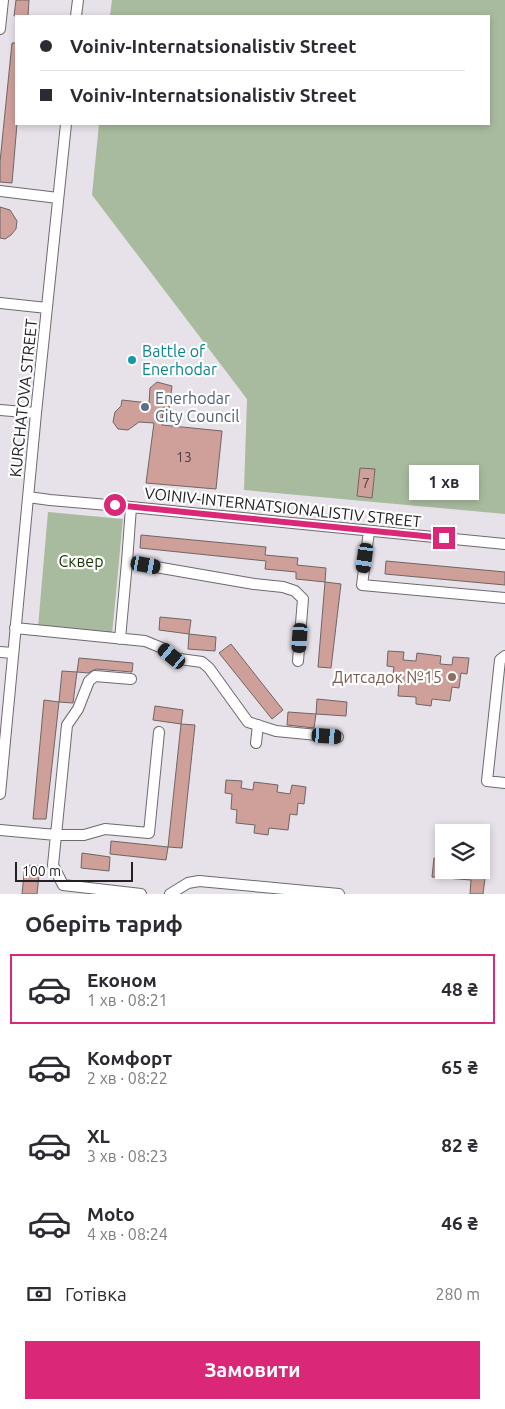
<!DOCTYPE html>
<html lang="uk">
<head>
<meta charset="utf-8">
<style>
  :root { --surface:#fff; --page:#f7f7f7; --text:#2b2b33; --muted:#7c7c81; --line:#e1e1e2; --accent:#db2777 }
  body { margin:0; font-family:Ubuntu,sans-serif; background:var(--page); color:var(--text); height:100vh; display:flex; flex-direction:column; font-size:19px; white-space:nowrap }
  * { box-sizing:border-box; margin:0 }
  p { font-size:16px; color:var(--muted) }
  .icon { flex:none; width:28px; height:28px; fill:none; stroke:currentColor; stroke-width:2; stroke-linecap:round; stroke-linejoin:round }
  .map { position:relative; height:894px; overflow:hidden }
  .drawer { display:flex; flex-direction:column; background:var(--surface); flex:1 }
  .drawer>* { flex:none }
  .top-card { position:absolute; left:15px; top:15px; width:475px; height:110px; border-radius:0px; box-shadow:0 2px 8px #0003; display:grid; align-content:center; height:110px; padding:0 25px; background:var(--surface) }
  .buttons { position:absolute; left:435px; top:824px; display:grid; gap:10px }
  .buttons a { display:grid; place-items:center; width:55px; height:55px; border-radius:0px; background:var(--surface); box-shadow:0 2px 8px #0003; font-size:25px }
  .scale { position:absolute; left:15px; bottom:12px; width:118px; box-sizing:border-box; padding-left:5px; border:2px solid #222023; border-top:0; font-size:14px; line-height:18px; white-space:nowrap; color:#222023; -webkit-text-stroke:4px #fff; paint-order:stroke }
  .end { position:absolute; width:22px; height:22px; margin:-11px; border:6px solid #db2777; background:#fff; box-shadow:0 0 0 2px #fff }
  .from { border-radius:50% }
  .bubble { position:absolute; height:35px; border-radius:0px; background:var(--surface); box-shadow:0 2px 8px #0003; font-size:16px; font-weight:700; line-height:35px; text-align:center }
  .car { position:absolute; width:15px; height:30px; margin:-15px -8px; border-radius:6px; box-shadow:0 0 4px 1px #0007; background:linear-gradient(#222 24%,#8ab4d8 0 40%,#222 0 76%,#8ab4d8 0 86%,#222 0) }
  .top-card b { display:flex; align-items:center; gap:18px; height:48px; font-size:19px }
  .top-card b+b { border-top:1px solid var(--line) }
  .top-card i { width:12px; height:12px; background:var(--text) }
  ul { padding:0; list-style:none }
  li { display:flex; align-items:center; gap:15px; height:70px; margin:0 10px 8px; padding:0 15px; border:2px solid transparent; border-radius:0px }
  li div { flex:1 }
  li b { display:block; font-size:19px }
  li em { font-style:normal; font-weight:700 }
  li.current { border-color:var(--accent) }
  li>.icon { width:45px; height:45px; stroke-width:1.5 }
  h2 { padding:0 25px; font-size:22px; line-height:60px }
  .pay { display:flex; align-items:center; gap:12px; height:55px; padding:0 25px; font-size:19px }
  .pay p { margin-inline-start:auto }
  .action { display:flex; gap:10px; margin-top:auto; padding:10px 25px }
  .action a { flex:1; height:58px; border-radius:0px; background:var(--accent); color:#fff; font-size:20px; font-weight:700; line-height:58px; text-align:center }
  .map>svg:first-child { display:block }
</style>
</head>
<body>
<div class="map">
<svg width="505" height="894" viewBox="0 0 505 894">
  <rect width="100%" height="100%" fill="#e7e1e9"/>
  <path fill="#a9bb9f" d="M 112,0 L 505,0 L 505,514 L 244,490 L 247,399 L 92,195 L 99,124 L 489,124 L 489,16 L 110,16 Z
    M 48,512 L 123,519 L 112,635 L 38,627 Z"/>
  <path fill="#cfa09a" stroke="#6f6564" d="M 16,0 L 29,0 L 28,16 L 14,16 Z
    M 12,43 L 16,43 L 16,124 L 17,124 L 12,183 L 0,182 L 0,162 Z
    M 0,207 L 10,210 L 17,221 L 16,229 L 11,235 L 5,239 L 0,238 Z
    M 157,382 L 172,386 L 169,408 L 163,408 L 162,425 L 222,431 L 216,489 L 146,483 L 154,423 L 139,422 L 128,430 L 118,429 L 113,422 L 115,412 L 121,406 L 122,400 L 149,403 L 150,388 Z
    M 360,468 L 375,469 L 372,498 L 357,496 Z
    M 141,535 L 266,547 L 265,555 L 298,558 L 297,565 L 326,568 L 325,582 L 296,579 L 296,572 L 265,569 L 266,561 L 140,548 Z
    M 386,561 L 505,572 L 505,585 L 385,574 Z
    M 325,582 L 341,584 L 331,668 L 318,667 Z
    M 160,617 L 191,620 L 189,634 L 159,630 Z
    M 189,634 L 216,637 L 215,651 L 188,649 Z
    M 231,644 L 283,710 L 272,719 L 219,653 Z
    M 388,651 L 404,652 L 403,660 L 416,661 L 417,653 L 441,656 L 440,664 L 452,665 L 453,657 L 469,658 L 467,674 L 461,673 L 459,688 L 452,687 L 450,701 L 432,699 L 431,706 L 416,704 L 416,697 L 398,696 L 399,682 L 392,681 L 394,667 L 387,666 Z
    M 79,658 L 133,663 L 132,672 L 96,669 L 88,673 L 77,672 Z
    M 62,671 L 77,672 L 73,703 L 59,702 Z
    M 317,699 L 347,702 L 346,716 L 316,714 Z
    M 44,700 L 59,702 L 46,819 L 33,819 Z
    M 155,706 L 183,710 L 181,724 L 153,720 Z
    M 288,712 L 316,714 L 314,728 L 287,725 Z
    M 181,724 L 195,725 L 182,848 L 168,847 Z
    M 226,780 L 242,781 L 241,788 L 253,790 L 254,782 L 278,785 L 277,792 L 290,794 L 292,785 L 306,787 L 304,804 L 298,803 L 297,815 L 290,814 L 288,830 L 269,828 L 268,835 L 254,833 L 255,825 L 236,823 L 237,810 L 231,809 L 232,794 L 225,793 Z
    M 111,841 L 168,847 L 166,860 L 110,854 Z
    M 82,853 L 110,857 L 109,871 L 81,868 Z
    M 434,858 L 444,859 L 444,870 L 486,870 L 483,894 L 470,894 L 471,880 L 432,877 Z
    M 25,865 L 40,866 L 37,894 L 22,894 Z"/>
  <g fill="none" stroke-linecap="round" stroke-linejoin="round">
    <defs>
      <path id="minor" d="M 76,16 L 78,0
        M 0,29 L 3,0
        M 0,191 L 58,198
        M 0,303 L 47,308
        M 0,410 L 36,413
        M 28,497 L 50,500 L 131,507 L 505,544
        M 131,507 L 127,562 L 254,584 L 283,587 L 295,591 L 303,599 L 298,661
        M 369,531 L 362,585 L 505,598
        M 15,628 L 145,641 L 162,648 L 172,656 L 180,659 L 202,662 L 209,668 L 248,722 L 276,731 L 338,737
        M 120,639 L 127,562
        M 0,652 L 13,653
        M 505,656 L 500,660 L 487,781 L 505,783
        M 131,679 L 95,676 L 89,681 L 78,709 L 67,725 L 56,835 L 84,835 L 105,829 L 149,833 L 159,732
        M 256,743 L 258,725
        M 0,794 L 36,413 L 66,124
        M 0,830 L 56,835 L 53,865 L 63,885 L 141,894
        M 170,894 L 188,883 L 199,881 L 306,891
        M 306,894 L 306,891 L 339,894"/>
    </defs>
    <use href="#minor" stroke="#6e6970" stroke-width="12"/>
    <use href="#minor" stroke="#fff" stroke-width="10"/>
  </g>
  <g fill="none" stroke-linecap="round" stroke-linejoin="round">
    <path stroke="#db2777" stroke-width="6" d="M 115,505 L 444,538"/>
  </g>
  <circle fill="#0f9aa8" stroke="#fff" stroke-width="2" cx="132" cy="360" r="5"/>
  <circle fill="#5c6f8a" stroke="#fff" stroke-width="2" cx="145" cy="407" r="5"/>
  <circle fill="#8d6e63" stroke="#fff" stroke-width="2" cx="452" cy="677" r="5"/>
  <g text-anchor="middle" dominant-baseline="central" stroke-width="4.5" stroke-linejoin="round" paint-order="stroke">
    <g font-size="14" fill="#4d4041">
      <text x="184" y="457">13</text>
      <text x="366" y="483">7</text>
    </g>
    <g font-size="16" fill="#0d838f" stroke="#fff" text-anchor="start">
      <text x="142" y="351">Battle of<tspan x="142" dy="18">Enerhodar</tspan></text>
    </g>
    <g font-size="16" fill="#222023" stroke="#fff">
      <text transform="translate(23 398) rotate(-84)">KURCHATOVA STREET</text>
      <text transform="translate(283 507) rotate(6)">VOINIV-INTERNATSIONALISTIV STREET</text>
    </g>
    <g font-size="16" fill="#4e5e75" stroke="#fff" text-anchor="start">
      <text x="155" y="398">Enerhodar<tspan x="155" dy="18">City Council</tspan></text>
    </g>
    <g font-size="16" fill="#193600" stroke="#fff">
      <text x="81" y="561">Сквер</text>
    </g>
    <g font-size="16" fill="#785e54" stroke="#fff" text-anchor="end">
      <text x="442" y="677">Дитсадок №15</text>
    </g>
  </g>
</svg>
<div class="buttons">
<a><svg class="icon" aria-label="layers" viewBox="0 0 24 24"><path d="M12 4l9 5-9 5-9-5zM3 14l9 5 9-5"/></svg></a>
</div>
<div class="scale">100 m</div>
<i class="end from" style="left:115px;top:505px"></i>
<i class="end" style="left:444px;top:538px"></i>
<div class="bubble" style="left:409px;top:465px;width:70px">1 хв</div>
<i class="car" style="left:365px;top:558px;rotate:188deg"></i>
<i class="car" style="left:146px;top:565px;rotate:100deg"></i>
<i class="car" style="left:300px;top:638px;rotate:184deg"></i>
<i class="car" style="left:172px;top:656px;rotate:310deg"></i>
<i class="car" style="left:327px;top:736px;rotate:94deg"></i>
<div class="top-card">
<b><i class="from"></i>Voiniv-Internatsionalistiv Street</b>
<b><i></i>Voiniv-Internatsionalistiv Street</b>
</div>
</div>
<section class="drawer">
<h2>Оберіть тариф</h2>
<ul>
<li class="current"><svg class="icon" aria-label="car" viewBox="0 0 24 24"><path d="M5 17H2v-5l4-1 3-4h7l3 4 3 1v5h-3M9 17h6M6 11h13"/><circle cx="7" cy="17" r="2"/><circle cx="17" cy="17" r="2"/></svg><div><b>Економ</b><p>1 хв · 08:21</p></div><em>48 ₴</em></li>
<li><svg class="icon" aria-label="car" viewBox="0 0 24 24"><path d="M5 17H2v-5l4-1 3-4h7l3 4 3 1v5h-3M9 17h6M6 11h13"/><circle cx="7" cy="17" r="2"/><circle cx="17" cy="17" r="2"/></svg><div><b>Комфорт</b><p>2 хв · 08:22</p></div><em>65 ₴</em></li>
<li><svg class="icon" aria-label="car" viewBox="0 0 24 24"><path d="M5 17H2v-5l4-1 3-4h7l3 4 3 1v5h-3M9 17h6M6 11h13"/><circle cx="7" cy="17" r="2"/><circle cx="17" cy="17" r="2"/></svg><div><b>XL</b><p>3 хв · 08:23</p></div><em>82 ₴</em></li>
<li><svg class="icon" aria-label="car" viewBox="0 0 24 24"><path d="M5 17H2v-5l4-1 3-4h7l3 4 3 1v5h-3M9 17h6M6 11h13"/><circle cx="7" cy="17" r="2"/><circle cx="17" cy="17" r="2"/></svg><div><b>Moto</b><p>4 хв · 08:24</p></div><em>46 ₴</em></li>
</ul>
<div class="pay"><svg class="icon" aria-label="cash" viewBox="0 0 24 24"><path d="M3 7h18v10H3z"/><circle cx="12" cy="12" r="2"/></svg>Готівка<p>280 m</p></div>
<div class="action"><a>Замовити</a></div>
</section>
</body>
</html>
